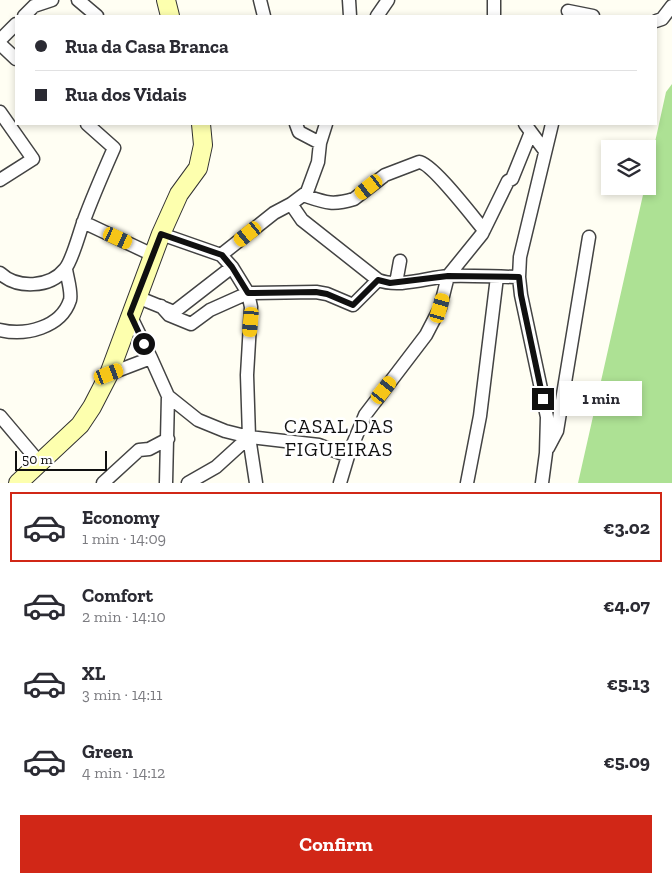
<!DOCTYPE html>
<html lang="en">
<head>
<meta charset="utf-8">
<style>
  :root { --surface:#fff; --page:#f2f2f3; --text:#2b2b33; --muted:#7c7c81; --line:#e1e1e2; --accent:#d12717 }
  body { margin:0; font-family:"Zilla Slab",serif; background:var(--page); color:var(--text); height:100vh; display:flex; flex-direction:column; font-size:19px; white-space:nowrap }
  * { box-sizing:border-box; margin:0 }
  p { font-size:16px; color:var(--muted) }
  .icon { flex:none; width:28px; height:28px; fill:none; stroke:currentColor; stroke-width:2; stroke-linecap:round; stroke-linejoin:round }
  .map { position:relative; height:483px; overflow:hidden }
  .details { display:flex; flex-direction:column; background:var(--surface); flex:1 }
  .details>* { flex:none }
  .banner { position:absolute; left:15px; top:15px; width:642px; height:110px; border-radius:0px; box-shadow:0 2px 8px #0003; display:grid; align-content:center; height:110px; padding:0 20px; background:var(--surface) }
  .controls { position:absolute; left:601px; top:140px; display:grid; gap:10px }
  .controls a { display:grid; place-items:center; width:55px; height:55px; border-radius:0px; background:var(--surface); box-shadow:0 2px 8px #0003; font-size:25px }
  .scale { position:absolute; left:15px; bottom:12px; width:92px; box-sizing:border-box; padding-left:5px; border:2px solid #101010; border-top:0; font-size:14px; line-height:18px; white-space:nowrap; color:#101010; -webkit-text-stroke:4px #fff; paint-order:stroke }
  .end { position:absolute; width:22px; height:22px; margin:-11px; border:6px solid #101010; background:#fff; box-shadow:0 0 0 2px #fff }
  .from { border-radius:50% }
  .bubble { position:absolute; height:35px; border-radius:0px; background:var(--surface); box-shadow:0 2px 8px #0003; font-size:16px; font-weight:700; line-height:35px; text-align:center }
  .car { position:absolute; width:15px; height:30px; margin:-15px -8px; border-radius:6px; box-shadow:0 0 4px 1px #0007; background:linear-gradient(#f5c518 24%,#345 0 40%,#f5c518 0 76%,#345 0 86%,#f5c518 0) }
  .banner b { display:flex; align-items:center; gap:18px; height:48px; font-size:19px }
  .banner b+b { border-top:1px solid var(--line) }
  .banner i { width:12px; height:12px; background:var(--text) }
  ul { padding:9px 0 0; list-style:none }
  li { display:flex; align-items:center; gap:15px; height:70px; margin:0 10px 8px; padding:0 10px; border:2px solid transparent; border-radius:0px }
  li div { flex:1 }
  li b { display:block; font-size:19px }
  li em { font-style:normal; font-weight:700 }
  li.selected { border-color:var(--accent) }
  li>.icon { width:45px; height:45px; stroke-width:1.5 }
  .cta { display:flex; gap:10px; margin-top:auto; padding:10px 20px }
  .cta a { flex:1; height:58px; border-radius:0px; background:var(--accent); color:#fff; font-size:20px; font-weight:700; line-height:58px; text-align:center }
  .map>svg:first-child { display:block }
</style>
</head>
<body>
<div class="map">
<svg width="672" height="483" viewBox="0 0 672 483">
  <rect width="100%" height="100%" fill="#fffef3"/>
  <path fill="#ade194" d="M 672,84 L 672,483 L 578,483 L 645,186 L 648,186 L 648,174 L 666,92 Z"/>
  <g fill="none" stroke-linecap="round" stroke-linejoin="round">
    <defs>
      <path id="street" d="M 78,0 L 97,16
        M 260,0 L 264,16
        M 349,0 L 350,16
        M 494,0 L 494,16
        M 568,11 L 593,16
        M 24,16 L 34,6 L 52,0
        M 377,16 L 388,0
        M 656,21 L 662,19 L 672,6
        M 0,40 L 16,24
        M 0,44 L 16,59
        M 0,112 L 33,159 L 0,180
        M 296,124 L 299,132 L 320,143
        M 525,124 L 545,151
        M 303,195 C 324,202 331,206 354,199 L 385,175 L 419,162 C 432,163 473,217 484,230
        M 291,204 L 302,220 L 378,280 C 399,288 426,278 448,276 C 471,275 495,277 519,277
        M 83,222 L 153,255
        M 161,234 L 221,255 L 232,267 L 248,293 L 251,307 L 247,375 L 249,437 L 256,483
        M 221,255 L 274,213 L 291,204 L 307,192 L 318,162 L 320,143 L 326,124
        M 0,273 C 17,289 50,288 65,269 C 72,261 79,234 83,223 C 92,198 103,173 114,148 L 87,124
        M 396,283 L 400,261
        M 137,297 L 174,312 L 232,267
        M 161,306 L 169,315 L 191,324 L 210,310 L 248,293 L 316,292 L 327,294 L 353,305 L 378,280
        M 0,330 C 25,336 61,328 70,300 C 72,292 67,277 66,269
        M 151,358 L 168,396 L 166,483
        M 109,374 L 151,358 L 130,315
        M 168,396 L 198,420 L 225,431 L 249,437 L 319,445 L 348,456
        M 0,416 L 39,462
        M 548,448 L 557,431 L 589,237
        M 103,483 L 139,450 L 149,449 L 168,439
        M 188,483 L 216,467 L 249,437
        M 340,483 L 348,456 L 365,415 L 426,335 L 440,308 L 448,276 L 482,234 L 508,181 L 512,179 L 531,132
        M 467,483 L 480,416 L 497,277
        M 542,483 L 546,453 L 547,417 L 521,295 L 519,277 L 520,257 L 552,124"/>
      <path id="secondary" d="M 166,0 L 170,16
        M 18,483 L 80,425 L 92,407 L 109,374 L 161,234 L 179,194 L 198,168 L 203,145 L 201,124"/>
    </defs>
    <use href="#street" stroke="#434343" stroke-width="15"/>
    <use href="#secondary" stroke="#323232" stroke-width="20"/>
    <use href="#street" stroke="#fff" stroke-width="12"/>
    <use href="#secondary" stroke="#fdffae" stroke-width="18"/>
  </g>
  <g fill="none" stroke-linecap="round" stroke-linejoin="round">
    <path stroke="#101010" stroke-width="6" d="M 144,344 L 130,314 L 161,234 L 222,255 L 232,267 L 248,293 L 316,292 L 327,294 L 353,305 L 378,280 L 390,283 L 448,276 L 519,277 L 521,295 L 543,399"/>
  </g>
  <g text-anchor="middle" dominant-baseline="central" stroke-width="5" stroke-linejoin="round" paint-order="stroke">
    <g font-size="20" letter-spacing="1" fill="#101010" stroke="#fff">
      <text x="339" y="426">CASAL DAS<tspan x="339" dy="23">FIGUEIRAS</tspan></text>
    </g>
  </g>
</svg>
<div class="controls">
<a><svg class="icon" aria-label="layers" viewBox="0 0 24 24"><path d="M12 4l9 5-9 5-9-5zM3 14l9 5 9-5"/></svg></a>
</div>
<div class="scale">50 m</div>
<i class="end from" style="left:144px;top:344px"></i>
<i class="end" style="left:543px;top:399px"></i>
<div class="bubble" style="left:560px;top:381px;width:82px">1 min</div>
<i class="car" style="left:369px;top:187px;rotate:232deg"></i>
<i class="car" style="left:248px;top:234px;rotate:231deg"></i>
<i class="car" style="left:118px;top:238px;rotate:115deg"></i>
<i class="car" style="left:440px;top:308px;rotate:16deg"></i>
<i class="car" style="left:251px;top:322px;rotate:185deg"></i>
<i class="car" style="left:109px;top:374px;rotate:69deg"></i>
<i class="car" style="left:384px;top:390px;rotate:38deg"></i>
<div class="banner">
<b><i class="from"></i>Rua da Casa Branca</b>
<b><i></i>Rua dos Vidais</b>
</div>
</div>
<section class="details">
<ul>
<li class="selected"><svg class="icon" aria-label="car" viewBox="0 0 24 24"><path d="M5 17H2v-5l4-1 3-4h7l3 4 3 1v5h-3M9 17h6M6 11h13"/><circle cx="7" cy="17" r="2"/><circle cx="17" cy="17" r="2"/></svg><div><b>Economy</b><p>1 min · 14:09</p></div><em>€3.02</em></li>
<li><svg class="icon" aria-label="car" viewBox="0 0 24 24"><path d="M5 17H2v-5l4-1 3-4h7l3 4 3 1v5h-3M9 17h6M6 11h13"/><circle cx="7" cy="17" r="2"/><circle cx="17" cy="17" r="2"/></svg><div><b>Comfort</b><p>2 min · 14:10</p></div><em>€4.07</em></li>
<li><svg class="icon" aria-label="car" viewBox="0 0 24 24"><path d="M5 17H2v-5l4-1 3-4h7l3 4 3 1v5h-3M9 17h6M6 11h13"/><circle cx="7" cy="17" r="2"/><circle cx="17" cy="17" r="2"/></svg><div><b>XL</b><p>3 min · 14:11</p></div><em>€5.13</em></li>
<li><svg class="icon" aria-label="car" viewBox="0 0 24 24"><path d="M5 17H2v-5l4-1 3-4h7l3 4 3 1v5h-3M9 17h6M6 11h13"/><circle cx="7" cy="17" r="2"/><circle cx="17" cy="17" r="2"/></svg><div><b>Green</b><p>4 min · 14:12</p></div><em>€5.09</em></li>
</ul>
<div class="cta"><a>Confirm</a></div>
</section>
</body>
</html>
